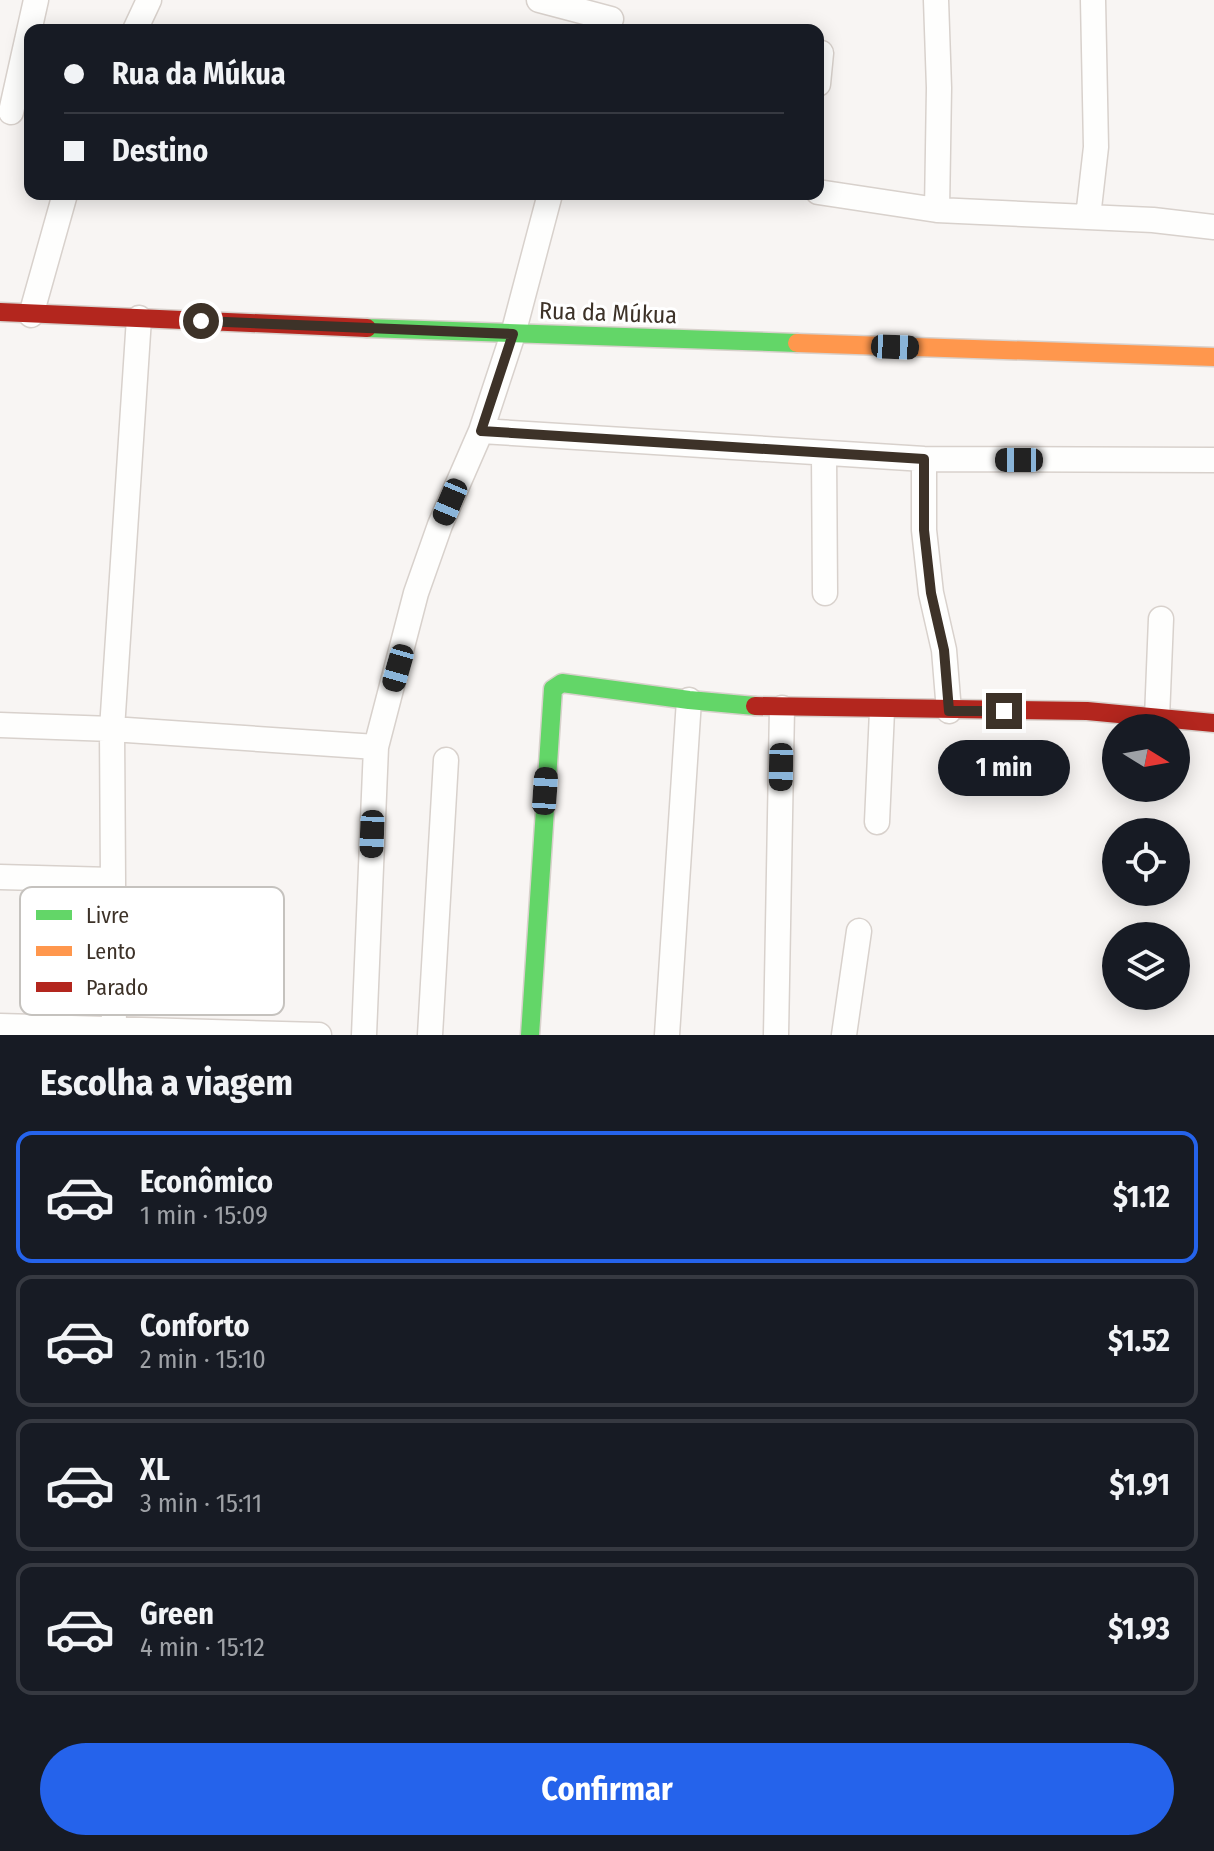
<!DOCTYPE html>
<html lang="pt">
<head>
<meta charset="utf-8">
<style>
  :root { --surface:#171b24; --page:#242831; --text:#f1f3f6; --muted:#9ea1a6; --line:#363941; --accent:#2563eb }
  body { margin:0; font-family:"Fira Sans Condensed",sans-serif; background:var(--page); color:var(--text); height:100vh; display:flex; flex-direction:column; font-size:30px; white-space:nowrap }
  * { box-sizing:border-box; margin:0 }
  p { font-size:26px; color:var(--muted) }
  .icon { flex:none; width:44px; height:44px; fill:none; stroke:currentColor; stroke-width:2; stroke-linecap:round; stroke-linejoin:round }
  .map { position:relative; height:1035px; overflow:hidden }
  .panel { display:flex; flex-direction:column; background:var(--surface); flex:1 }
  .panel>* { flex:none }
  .banner { position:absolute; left:24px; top:24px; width:800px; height:176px; border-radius:16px; box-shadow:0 4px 20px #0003; display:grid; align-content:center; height:176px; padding:0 40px; background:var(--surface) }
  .needle { width:52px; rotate:101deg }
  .buttons { position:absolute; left:1102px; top:714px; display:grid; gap:16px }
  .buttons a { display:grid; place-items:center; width:88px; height:88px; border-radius:50%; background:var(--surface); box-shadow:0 4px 20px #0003; font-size:40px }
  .end { position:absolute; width:36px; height:36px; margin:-18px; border:10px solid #3d3228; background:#fff; box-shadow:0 0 0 4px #fff }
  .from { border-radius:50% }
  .bubble { position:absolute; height:56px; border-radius:28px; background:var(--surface); box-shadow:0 4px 20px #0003; font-size:26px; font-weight:700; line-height:56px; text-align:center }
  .car { position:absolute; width:24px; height:48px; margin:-24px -12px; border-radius:10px; box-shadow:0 0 6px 2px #0007; background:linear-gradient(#222 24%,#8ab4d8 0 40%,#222 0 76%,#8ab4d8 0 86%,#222 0) }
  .banner b { display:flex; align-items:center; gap:28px; height:76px; font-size:30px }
  .banner b+b { border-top:2px solid var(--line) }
  .banner i { width:20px; height:20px; background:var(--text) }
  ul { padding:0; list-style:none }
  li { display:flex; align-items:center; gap:24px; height:132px; margin:0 16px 12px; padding:0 24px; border:4px solid var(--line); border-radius:16px }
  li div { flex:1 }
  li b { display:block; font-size:30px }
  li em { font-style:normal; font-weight:700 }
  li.current { border-color:var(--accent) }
  li>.icon { width:72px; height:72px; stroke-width:1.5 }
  h2 { padding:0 40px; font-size:36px; line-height:96px }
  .primary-button { display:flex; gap:16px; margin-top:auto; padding:16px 40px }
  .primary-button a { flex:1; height:92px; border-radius:48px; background:var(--accent); color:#fff; font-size:32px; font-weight:700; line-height:92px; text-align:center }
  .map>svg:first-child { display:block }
</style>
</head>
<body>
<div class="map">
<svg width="1214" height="1035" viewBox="0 0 1214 1035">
  <rect width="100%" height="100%" fill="#f8f5f3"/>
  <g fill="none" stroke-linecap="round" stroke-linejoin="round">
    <defs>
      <path id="street" d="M 539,0 L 611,19
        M 936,0 L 939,88 L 937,210
        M 135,30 L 149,0
        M 818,84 L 821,53
        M 11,112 L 36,0
        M 818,192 L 937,210 L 1153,220 L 1214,227
        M 1088,217 L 1096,147 L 1093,0
        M 31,315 L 65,194
        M 481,431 L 924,459 L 1214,460
        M 824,454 L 825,593
        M 924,459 L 924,530 L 931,593 L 944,650 L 949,711
        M 1157,718 L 1161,619
        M 0,725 L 112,729 L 376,747
        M 877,822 L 882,711
        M 0,877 L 112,880
        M 0,1026 L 319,1035
        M 114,1035 L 112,729 L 139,318
        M 364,1035 L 376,747 L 416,593 L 440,525 L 481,431 L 513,334 L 550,194
        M 430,1035 L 446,760
        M 667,1035 L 689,700
        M 776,1035 L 782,708
        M 844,1035 L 859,931"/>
      <path id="fast" d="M 367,328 L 797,343
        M 530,1035 L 553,689 L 562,683 L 689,700 L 755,706"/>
      <path id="slow" d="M 797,343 L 1214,357"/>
      <path id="jam" d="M 0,312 L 367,328
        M 755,706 L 1087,711 L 1214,723"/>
    </defs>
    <use href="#street" stroke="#d8d1cc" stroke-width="27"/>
    <use href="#fast" stroke="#d8d1cc" stroke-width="21"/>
    <use href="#slow" stroke="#d8d1cc" stroke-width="21"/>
    <use href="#jam" stroke="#d8d1cc" stroke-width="21"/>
    <use href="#street" stroke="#fefefd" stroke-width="24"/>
    <use href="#fast" stroke="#63d668" stroke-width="18"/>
    <use href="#slow" stroke="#ff974d" stroke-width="18"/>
    <use href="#jam" stroke="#b3261e" stroke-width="18"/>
  </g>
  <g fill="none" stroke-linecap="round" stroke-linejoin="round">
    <path stroke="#3d3228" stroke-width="10" d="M 201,321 L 513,334 L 481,431 L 924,459 L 924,530 L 931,593 L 944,650 L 949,711 L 1004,711"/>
  </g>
  <g text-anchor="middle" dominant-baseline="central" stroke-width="6" stroke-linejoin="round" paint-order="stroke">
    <g font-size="24" fill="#3d3228" stroke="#fff">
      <text transform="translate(608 313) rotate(2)">Rua da Múkua</text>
    </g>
  </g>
  <rect x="20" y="887" width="264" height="128" rx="12" fill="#fff" stroke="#c5c2be" stroke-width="2"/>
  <rect x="36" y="910" width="36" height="10" fill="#63d668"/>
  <rect x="36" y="946" width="36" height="10" fill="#ff974d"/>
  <rect x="36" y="982" width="36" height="10" fill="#b3261e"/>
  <g font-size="22" fill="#3d3228">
    <text x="86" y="923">Livre</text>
    <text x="86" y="959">Lento</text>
    <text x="86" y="995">Parado</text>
  </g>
</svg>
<div class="buttons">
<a><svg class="needle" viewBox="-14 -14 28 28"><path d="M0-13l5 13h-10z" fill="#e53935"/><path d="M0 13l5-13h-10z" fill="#9ea1a6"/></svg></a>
<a><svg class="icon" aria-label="locate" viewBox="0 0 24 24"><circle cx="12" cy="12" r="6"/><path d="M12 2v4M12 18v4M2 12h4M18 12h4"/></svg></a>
<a><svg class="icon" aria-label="layers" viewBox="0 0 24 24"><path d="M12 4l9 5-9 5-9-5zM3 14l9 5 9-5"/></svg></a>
</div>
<i class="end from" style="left:201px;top:321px"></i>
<i class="end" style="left:1004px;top:711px"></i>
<div class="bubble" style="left:938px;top:740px;width:132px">1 min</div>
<i class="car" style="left:895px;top:347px;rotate:92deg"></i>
<i class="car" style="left:1019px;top:460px;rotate:270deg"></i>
<i class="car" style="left:450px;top:502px;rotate:203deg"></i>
<i class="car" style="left:398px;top:668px;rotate:196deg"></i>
<i class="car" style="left:781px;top:767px;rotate:181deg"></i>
<i class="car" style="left:545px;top:791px;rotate:4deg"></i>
<i class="car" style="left:372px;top:834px;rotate:182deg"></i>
<div class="banner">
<b><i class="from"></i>Rua da Múkua</b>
<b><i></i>Destino</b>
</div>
</div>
<section class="panel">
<h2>Escolha a viagem</h2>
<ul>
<li class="current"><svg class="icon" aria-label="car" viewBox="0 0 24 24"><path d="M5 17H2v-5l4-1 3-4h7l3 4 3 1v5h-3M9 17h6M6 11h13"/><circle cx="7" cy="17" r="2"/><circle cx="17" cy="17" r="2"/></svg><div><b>Econômico</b><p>1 min · 15:09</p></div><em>$1.12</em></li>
<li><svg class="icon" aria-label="car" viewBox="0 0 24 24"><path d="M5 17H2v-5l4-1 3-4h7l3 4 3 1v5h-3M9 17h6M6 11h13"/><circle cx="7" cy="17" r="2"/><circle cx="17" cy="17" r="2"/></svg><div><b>Conforto</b><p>2 min · 15:10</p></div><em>$1.52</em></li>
<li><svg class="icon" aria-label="car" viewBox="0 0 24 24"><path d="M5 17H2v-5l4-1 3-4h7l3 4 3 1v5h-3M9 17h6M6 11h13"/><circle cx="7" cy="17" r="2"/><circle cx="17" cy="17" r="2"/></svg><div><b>XL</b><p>3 min · 15:11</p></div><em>$1.91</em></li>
<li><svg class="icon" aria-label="car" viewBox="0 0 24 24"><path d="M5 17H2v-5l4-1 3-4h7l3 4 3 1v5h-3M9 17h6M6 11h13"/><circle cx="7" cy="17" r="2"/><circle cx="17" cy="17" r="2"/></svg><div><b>Green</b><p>4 min · 15:12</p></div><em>$1.93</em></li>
</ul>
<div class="primary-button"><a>Confirmar</a></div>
</section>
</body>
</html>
